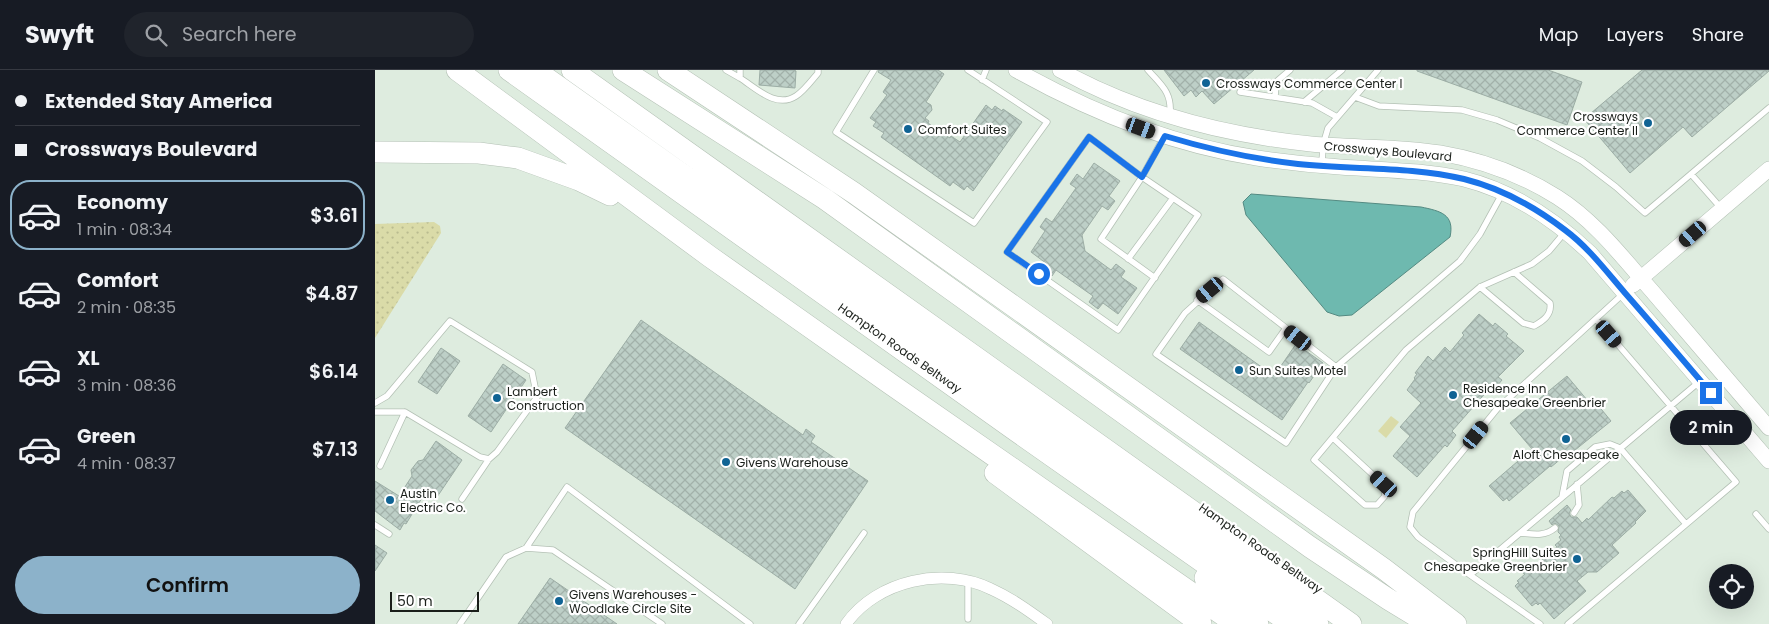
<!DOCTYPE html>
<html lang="en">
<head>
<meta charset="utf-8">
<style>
  :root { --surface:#171b24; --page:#20242c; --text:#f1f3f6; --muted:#9ea1a6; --line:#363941; --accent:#8cb2ca }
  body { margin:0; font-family:Poppins,sans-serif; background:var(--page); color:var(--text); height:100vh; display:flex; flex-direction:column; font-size:19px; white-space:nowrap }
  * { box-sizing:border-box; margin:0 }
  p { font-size:16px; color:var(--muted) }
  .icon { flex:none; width:28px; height:28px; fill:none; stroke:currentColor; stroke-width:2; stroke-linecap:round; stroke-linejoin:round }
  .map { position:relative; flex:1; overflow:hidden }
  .panel { display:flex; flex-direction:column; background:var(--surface); width:375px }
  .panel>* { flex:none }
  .hud { display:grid; align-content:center; height:110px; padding:0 15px; background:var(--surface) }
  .tools { position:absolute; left:1334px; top:494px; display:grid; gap:10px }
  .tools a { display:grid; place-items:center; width:45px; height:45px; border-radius:50%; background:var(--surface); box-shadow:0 5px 20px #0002; font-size:25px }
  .scale { position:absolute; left:15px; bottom:12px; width:89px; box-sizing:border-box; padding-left:5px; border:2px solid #191e19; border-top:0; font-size:14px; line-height:18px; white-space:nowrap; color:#191e19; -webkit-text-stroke:4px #fff; paint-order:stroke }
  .end { position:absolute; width:22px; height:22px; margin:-11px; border:6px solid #1a73e8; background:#fff; box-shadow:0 0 0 2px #fff }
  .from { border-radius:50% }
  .bubble { position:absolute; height:35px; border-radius:18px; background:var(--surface); box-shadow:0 5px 20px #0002; font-size:16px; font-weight:600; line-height:35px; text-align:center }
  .car { position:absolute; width:15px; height:30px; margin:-15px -8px; border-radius:6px; box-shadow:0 0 4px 1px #0007; background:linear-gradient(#222 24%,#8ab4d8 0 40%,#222 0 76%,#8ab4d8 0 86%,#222 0) }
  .hud b { display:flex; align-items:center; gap:18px; height:48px; font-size:19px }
  .hud b+b { border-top:1px solid var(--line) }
  .hud i { width:12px; height:12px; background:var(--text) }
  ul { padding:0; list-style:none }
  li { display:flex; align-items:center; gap:15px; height:70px; margin:0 10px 8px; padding:0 5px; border:2px solid transparent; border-radius:20px }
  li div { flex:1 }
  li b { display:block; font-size:19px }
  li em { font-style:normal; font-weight:600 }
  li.on { border-color:var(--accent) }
  li>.icon { width:45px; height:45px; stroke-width:1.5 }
  .cta { display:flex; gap:10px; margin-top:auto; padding:10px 15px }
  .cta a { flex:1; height:58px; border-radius:30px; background:var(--accent); color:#111; font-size:20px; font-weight:600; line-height:58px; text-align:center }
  header { display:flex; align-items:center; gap:30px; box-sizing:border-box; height:70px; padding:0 25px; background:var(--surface); border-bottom:1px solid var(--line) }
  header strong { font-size:24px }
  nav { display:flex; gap:28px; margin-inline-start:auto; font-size:18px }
  .search { width:350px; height:45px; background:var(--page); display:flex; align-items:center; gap:12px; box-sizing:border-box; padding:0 18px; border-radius:28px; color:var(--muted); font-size:19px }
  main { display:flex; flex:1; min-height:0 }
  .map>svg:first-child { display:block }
</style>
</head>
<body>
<header>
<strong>Swyft</strong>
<div class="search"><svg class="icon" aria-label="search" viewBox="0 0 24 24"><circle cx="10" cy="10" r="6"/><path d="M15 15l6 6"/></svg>Search here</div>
<nav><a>Map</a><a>Layers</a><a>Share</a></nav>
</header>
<main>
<section class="panel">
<div class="hud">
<b><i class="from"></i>Extended Stay America</b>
<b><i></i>Crossways Boulevard</b>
</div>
<ul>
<li class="on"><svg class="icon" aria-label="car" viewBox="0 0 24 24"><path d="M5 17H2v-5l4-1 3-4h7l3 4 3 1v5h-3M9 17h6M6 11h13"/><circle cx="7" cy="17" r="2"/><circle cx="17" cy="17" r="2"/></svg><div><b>Economy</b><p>1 min · 08:34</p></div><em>$3.61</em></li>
<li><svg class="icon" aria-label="car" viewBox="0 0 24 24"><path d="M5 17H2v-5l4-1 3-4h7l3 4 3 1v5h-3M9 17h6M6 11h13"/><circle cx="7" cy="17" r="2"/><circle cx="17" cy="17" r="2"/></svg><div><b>Comfort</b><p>2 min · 08:35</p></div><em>$4.87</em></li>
<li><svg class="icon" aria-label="car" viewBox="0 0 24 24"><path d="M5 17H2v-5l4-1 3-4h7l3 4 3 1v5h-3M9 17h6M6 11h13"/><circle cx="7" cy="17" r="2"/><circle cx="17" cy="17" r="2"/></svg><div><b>XL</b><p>3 min · 08:36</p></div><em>$6.14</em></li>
<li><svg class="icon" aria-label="car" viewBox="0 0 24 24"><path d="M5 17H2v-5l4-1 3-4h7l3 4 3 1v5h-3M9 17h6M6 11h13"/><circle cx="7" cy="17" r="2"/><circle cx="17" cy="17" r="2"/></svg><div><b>Green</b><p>4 min · 08:37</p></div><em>$7.13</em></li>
</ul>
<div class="cta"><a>Confirm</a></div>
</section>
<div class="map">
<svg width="1394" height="554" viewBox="0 0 1394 554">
  <defs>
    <pattern id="park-dots" width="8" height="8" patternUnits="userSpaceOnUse" patternTransform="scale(1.25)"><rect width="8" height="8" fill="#dadba8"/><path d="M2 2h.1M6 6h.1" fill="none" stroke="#babc90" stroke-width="1.8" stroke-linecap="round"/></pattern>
    <pattern id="building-cross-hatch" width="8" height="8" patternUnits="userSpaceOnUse" patternTransform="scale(1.25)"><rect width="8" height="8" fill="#bdcfc7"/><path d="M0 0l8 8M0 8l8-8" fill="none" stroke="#a2b1aa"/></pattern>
  </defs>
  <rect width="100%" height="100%" fill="#deecdf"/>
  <path fill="#dadba8" d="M 1016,346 L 1024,352 L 1011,368 L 1003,361 Z"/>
  <path fill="url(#park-dots)" d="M 59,152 L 65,156 L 66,163 L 0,268 L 0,154 Z"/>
  <path fill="#6eb9af" stroke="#548a82" d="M 876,124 L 1046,137 C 1065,141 1080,144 1075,167 L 977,245 L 964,246 L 952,242 L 871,145 L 868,132 Z"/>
  <path fill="url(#building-cross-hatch)" stroke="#9cada5" d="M 385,0 L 419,0 L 421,1 L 420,18 L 384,15 Z
    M 504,0 L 563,0 L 569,4 L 551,32 L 556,35 L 557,40 L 550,48 L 554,51 L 553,53 L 575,68 L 576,66 L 585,72 L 611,35 L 617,40 L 620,36 L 627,41 L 628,39 L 647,52 L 598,121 L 592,116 L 589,120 L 578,112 L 575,116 L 506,67 L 509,63 L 498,56 L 501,52 L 495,48 L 512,25 L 508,22 L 516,10 L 503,2 Z
    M 789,0 L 879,0 L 839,34 L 827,21 L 821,27 L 816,20 L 809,26 Z
    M 1042,0 L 1173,0 L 1207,12 L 1192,55 L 1042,1 Z
    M 1267,0 L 1394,0 L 1394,1 L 1317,67 L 1308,57 L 1255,103 L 1209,49 Z
    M 719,93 L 745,111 L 734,126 L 740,131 L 733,140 L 727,136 L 707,165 L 710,181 L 736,200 L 741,194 L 750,201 L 746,207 L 762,218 L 743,244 L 728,233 L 723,239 L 714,232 L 718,226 L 681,200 L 677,206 L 668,200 L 672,194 L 656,182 L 670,161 L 665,157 L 671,148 L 677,152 L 701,118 L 695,114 L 702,104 L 708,109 Z
    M 1104,244 L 1118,256 L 1120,253 L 1133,264 L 1131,266 L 1149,281 L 1123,307 L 1127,310 L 1117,322 L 1114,319 L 1077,361 L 1081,365 L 1072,377 L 1070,375 L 1042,407 L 1018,386 L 1035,366 L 1025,357 L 1046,333 L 1032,320 L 1040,309 L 1039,308 L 1042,304 L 1040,303 L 1053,286 L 1058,291 L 1070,277 L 1075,282 L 1089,265 L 1087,263 Z
    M 266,250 L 428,365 L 431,359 L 440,366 L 436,372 L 493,411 L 420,519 L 190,358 Z
    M 824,252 L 899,306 L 921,274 L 948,293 L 934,313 L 933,312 L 907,350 L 805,279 Z
    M 66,278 L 85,291 L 62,324 L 43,312 Z
    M 128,294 L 151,310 L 116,362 L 93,346 Z
    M 1192,306 L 1218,337 L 1222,334 L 1236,351 L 1189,389 L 1187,388 L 1176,397 L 1175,396 L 1134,431 L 1132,428 L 1128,431 L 1114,416 L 1157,379 L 1135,353 Z
    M 61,371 L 87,390 L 60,430 L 50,423 L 31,454 L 29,453 L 25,460 L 0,441 L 0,411 L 24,426 L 37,406 L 36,400 L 43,391 L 48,390 Z
    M 1253,420 L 1271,441 L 1260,452 L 1261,453 L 1237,475 L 1244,483 L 1222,502 L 1213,502 L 1202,511 L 1211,521 L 1179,549 L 1165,533 L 1163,535 L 1161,533 L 1157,536 L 1140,516 L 1144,512 L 1142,511 L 1150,504 L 1148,503 L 1159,493 L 1161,495 L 1182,477 L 1180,475 L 1186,470 L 1184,467 L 1186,465 L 1183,462 L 1184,456 L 1180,453 L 1177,455 L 1174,451 L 1192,435 L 1196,440 L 1194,443 L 1196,447 L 1202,447 L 1207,453 L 1212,448 L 1213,450 L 1237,427 L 1239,428 L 1247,421 L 1249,423 Z
    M 0,475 L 12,483 L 0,501 Z
    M 175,508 L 242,554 L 143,554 Z"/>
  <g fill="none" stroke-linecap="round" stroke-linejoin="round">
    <defs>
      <path id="service" d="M 351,0 L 365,8
        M 365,0 L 365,8 C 381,18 401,39 421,26 C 429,21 437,10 443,3 L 443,0
        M 499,0 L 461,62 L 599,153 L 672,52 L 593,0
        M 773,0 C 786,15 797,22 795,44
        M 607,10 L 611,0
        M 865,22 L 937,33 L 962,47
        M 900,27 L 901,12 L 915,0
        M 980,27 L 1004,36 L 1087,40 L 1122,50 L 1165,68 L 1207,91 L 1241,117 L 1270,143 L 1394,38
        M 929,32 L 967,0
        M 714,67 L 767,107 L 823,145 L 743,260 L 632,182 Z
        M 947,94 L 948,75 L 953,58 L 1003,0
        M 1316,104 L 1346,138
        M 753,189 L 798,128
        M 780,208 L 726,169 L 767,107 L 789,67
        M 1105,217 L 1148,253 L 1159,256 C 1168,251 1177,245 1175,233 L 1139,202
        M 1248,224 L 1122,339 L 1038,442 L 1035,457 L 1043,467 L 1095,505 L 1324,312
        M 822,230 L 894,282 L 911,258
        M 961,297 L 848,209 L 810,243 L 781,284 L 911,373 L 961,297 L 1085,191 L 1105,164 L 1127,124
        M 0,333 L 12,326 L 75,251 L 157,302 L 162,327 L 122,382 L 114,389 L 87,429
        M 0,342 L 30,342 L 105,387 L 114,389
        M 958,368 L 1009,415 L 1010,426 L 1002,435 L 990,435 L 939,390 L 1031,280 L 1105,217 L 1157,194 L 1174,181 L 1190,162
        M 5,396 L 30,342
        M 1187,427 L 1192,401 L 1220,377 L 1235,374 L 1245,378 L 1311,454
        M 1199,443 L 1204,435 L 1202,414
        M 1381,444 L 1394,459
        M 0,455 L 14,464
        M 1145,463 C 1158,464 1169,467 1180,458
        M 151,478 L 192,417 L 375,554
        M 1095,505 L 1165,554
        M 593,549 L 593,511
        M 85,554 L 131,487 L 151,478 L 178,480 L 287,554
        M 424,554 L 489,463
        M 1193,554 L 1361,412 L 1221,249"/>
      <path id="minor" d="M 471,554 C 502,510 569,496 616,519 C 636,528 654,541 672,554"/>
      <path id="tertiary" d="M 641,0 C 716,42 797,75 882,88 C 909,92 937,95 965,97 C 1006,100 1048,100 1089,109 C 1137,121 1179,149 1215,183 L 1394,391
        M 685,0 C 761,42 849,65 936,74 C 979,78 1023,76 1065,83 C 1106,90 1147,105 1182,127 C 1220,151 1248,188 1277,221 C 1316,267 1355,312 1394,358
        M 1258,215 L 1394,99"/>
      <path id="motorway" d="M 82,0 L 334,186 L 517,315 L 861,554
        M 134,0 L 637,358 L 916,554
        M 160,0 L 943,554
        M 197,0 L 976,554
        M 248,0 L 450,129 L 935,477 L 1013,529 L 1054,554
        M 293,0 L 479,123 L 1009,499 L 1081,554
        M 0,82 L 104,83 L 143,88 L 204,110 L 235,125
        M 620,403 L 826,554
        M 830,508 L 883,554"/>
    </defs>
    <use href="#service" stroke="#b4c1b5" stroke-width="7"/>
    <use href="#minor" stroke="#b4c1b5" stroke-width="12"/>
    <use href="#tertiary" stroke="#b4c1b5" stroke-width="16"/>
    <use href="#motorway" stroke="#b4c1b5" stroke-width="22"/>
    <use href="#service" stroke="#fff" stroke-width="5.5"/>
    <use href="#minor" stroke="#fff" stroke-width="11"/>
    <use href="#tertiary" stroke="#fff" stroke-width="15"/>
    <use href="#motorway" stroke="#fff" stroke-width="21"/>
  </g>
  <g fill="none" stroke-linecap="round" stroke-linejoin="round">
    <path stroke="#1a73e8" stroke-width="6" d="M 664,204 L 632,182 L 714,67 L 767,107 L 790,66 C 833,79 878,89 923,94 C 978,100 1035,96 1089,109 C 1125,118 1160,137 1190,160 C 1213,177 1231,201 1250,223 C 1279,256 1308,290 1336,323"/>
  </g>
  <g fill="#106394" stroke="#fff" stroke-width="2">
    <circle cx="831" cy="13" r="5"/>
    <circle cx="1273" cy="53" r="5"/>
    <circle cx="533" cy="59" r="5"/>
    <circle cx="864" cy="300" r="5"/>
    <circle cx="1078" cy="325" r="5"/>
    <circle cx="122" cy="328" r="5"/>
    <circle cx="1191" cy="369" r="5"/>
    <circle cx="351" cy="392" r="5"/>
    <circle cx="15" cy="430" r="5"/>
    <circle cx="1202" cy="489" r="5"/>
    <circle cx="184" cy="531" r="5"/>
  </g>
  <g text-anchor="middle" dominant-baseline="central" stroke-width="4.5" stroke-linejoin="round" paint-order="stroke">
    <g font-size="12" fill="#191e19" stroke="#fff" text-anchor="start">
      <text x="841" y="13">Crossways Commerce Center I</text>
      <text x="1263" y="46" text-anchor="end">Crossways<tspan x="1263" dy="14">Commerce Center II</tspan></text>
      <text x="543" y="59">Comfort Suites</text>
      <text x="874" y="300">Sun Suites Motel</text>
      <text x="1088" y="318">Residence Inn<tspan x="1088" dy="14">Chesapeake Greenbrier</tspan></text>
      <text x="132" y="321">Lambert<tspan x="132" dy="14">Construction</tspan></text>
      <text x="1191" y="384" text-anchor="middle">Aloft Chesapeake</text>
      <text x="361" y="392">Givens Warehouse</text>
      <text x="25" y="423">Austin<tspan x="25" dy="14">Electric Co.</tspan></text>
      <text x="1192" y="482" text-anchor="end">SpringHill Suites<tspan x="1192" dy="14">Chesapeake Greenbrier</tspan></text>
      <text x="194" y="524">Givens Warehouses -<tspan x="194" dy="14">Woodlake Circle Site</tspan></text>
    </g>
    <g font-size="12" fill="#191e19" stroke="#fff">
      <text transform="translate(1013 81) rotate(5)">Crossways Boulevard</text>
      <text transform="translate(525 278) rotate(35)">Hampton Roads Beltway</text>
      <text transform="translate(886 478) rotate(35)">Hampton Roads Beltway</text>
    </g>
  </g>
</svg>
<div class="tools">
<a><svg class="icon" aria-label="locate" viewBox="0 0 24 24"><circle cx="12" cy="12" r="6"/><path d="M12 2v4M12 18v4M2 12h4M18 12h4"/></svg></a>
</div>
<div class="scale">50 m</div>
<i class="end from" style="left:664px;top:204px"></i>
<i class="end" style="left:1336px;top:323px"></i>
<div class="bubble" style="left:1295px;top:340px;width:82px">2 min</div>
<i class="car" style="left:766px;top:58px;rotate:110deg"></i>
<i class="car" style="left:1318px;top:164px;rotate:229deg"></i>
<i class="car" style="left:835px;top:220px;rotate:230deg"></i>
<i class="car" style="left:1234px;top:264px;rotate:139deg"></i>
<i class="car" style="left:923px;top:268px;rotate:308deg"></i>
<i class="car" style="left:1101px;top:365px;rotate:39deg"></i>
<i class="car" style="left:1009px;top:414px;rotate:312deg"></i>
</div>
</main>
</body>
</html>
